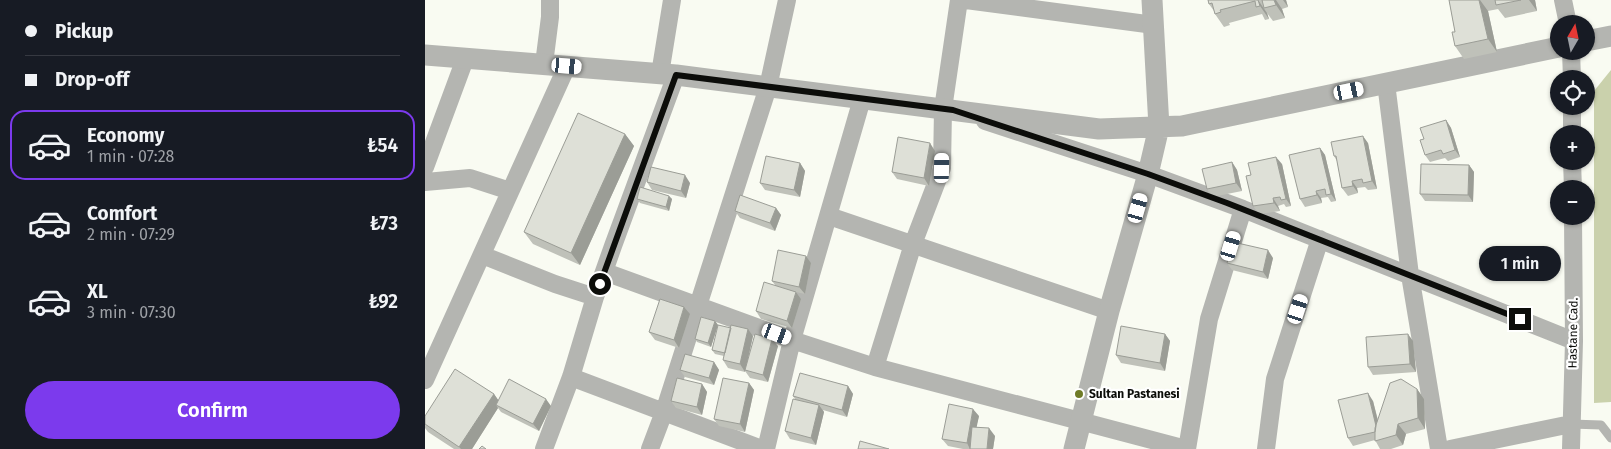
<!DOCTYPE html>
<html lang="en">
<head>
<meta charset="utf-8">
<style>
  :root { --surface:#171b24; --page:#20242c; --text:#f1f3f6; --muted:#9ea1a6; --line:#363941; --accent:#7c3aed }
  body { margin:0; font-family:"Fira Sans",sans-serif; background:var(--page); color:var(--text); height:100vh; display:flex; flex-direction:column; font-size:19px; white-space:nowrap }
  * { box-sizing:border-box; margin:0 }
  p { font-size:16px; color:var(--muted) }
  .icon { flex:none; width:28px; height:28px; fill:none; stroke:currentColor; stroke-width:2; stroke-linecap:round; stroke-linejoin:round }
  .map { position:relative; flex:1; overflow:hidden }
  .drawer { display:flex; flex-direction:column; background:var(--surface); width:425px }
  .drawer>* { flex:none }
  .top-card { display:grid; align-content:center; height:110px; padding:0 25px; background:var(--surface) }
  .needle { width:32px; rotate:9deg }
  .buttons { position:absolute; left:1125px; top:15px; display:grid; gap:10px }
  .buttons a { display:grid; place-items:center; width:45px; height:45px; border-radius:50%; background:var(--surface); box-shadow:0 1px 4px #0004; font-size:25px }
  .end { position:absolute; width:22px; height:22px; margin:-11px; border:6px solid #0c0d0a; background:#fff; box-shadow:0 0 0 2px #fff }
  .from { border-radius:50% }
  .bubble { position:absolute; height:35px; border-radius:18px; background:var(--surface); box-shadow:0 1px 4px #0004; font-size:16px; font-weight:600; line-height:35px; text-align:center }
  .car { position:absolute; width:15px; height:30px; margin:-15px -8px; border-radius:6px; box-shadow:0 0 4px 1px #0007; background:linear-gradient(#fff 24%,#345 0 40%,#fff 0 76%,#345 0 86%,#fff 0) }
  .top-card b { display:flex; align-items:center; gap:18px; height:48px; font-size:19px }
  .top-card b+b { border-top:1px solid var(--line) }
  .top-card i { width:12px; height:12px; background:var(--text) }
  ul { padding:0; list-style:none }
  li { display:flex; align-items:center; gap:15px; height:70px; margin:0 10px 8px; padding:0 15px; border:2px solid transparent; border-radius:15px }
  li div { flex:1 }
  li b { display:block; font-size:19px }
  li em { font-style:normal; font-weight:600 }
  li.selected { border-color:var(--accent) }
  li>.icon { width:45px; height:45px; stroke-width:1.5 }
  .action { display:flex; gap:10px; margin-top:auto; padding:10px 25px }
  .action a { flex:1; height:58px; border-radius:30px; background:var(--accent); color:#fff; font-size:20px; font-weight:600; line-height:58px; text-align:center }
  main { display:flex; flex:1; min-height:0 }
  .map>svg:first-child { display:block }
</style>
</head>
<body>
<main>
<section class="drawer">
<div class="top-card">
<b><i class="from"></i>Pickup</b>
<b><i></i>Drop-off</b>
</div>
<ul>
<li class="selected"><svg class="icon" aria-label="car" viewBox="0 0 24 24"><path d="M5 17H2v-5l4-1 3-4h7l3 4 3 1v5h-3M9 17h6M6 11h13"/><circle cx="7" cy="17" r="2"/><circle cx="17" cy="17" r="2"/></svg><div><b>Economy</b><p>1 min · 07:28</p></div><em>₺54</em></li>
<li><svg class="icon" aria-label="car" viewBox="0 0 24 24"><path d="M5 17H2v-5l4-1 3-4h7l3 4 3 1v5h-3M9 17h6M6 11h13"/><circle cx="7" cy="17" r="2"/><circle cx="17" cy="17" r="2"/></svg><div><b>Comfort</b><p>2 min · 07:29</p></div><em>₺73</em></li>
<li><svg class="icon" aria-label="car" viewBox="0 0 24 24"><path d="M5 17H2v-5l4-1 3-4h7l3 4 3 1v5h-3M9 17h6M6 11h13"/><circle cx="7" cy="17" r="2"/><circle cx="17" cy="17" r="2"/></svg><div><b>XL</b><p>3 min · 07:30</p></div><em>₺92</em></li>
</ul>
<div class="action"><a>Confirm</a></div>
</section>
<div class="map">
<svg width="1186" height="449" viewBox="0 0 1186 449">
  <rect width="100%" height="100%" fill="#f9fbf2"/>
  <path fill="#cad1ac" d="M 1186,70 L 1186,402 L 1169,403 L 1169,91 Z"/>
  <g fill="none" stroke-linecap="round" stroke-linejoin="round">
    <path stroke="#b4b5b1" stroke-width="9" d="M 1146,424 L 1176,425 L 1186,438"/>
    <path stroke="#b4b5b1" stroke-width="18" d="M 541,0 L 729,25
      M 1138,0 L 1143,24
      M 1146,51 L 1147,79
      M 119,64 L 125,17 L 125,0
      M 235,74 L 247,0
      M 961,83 L 985,275 L 1014,449
      M 1147,106 L 1147,134
      M 560,121 L 723,174 L 818,209 L 1149,341
      M 1147,161 L 1148,189
      M 0,167 L 40,59
      M 0,182 L 45,178 L 85,191
      M 404,216 L 684,311
      M 57,255 L 130,284 L 170,297
      M 180,272 L 367,340 L 450,367 L 761,449
      M 450,367 L 488,244 L 517,168 L 518,109 L 534,0
      M 146,377 L 337,449
      M 0,380 L 142,66
      M 119,449 L 146,377 L 170,297 L 188,246 L 251,75
      M 225,449 L 239,412 L 343,87 L 362,0
      M 341,449 L 367,340 L 437,99
      M 762,449 L 784,319 L 818,209
      M 841,449 L 850,379 L 895,239
      M 1025,449 L 1146,424
      M 1146,449 L 1149,341 L 1148,216"/>
    <path stroke="#b4b5b1" stroke-width="21" d="M 1161,41 L 1186,36
      M 0,55 L 251,75 L 674,129 L 757,126 L 1134,47
      M 649,449 L 684,311 L 723,174 L 734,127 L 727,0"/>
  </g>
  <path fill="#bfc1b9" d="M 783,0 L 861,0 L 863,7 L 857,9 L 860,18 L 848,21 L 842,13 L 844,19 L 840,20 L 837,14 L 804,23 L 805,25 L 799,27 L 790,14 L 789,11 L 784,4 Z
    M 1024,0 L 1110,0 L 1112,11 L 1080,18 L 1073,9 L 1063,11 L 1072,52 L 1039,59 L 1030,46 L 1030,32 Z
    M 1021,120 L 1026,128 L 1035,157 L 1023,161 L 1020,158 L 1005,162 L 1000,155 L 999,139 Z
    M 200,134 L 209,146 L 155,265 L 108,244 L 99,232 Z
    M 943,143 L 952,189 L 943,190 L 940,187 L 932,188 L 933,193 L 923,196 L 917,188 L 912,161 L 909,156 Z
    M 895,148 L 900,155 L 911,201 L 906,202 L 903,197 L 896,198 L 897,203 L 880,207 L 875,199 Z
    M 510,151 L 504,186 L 472,179 L 467,172 Z
    M 807,162 L 812,170 L 817,191 L 787,197 L 782,189 Z
    M 375,163 L 380,171 L 375,197 L 340,190 L 335,183 Z
    M 857,164 L 866,206 L 861,207 L 859,204 L 853,206 L 855,211 L 834,214 L 828,206 L 826,175 Z
    M 1044,165 L 1049,172 L 1048,202 L 1000,201 L 995,194 Z
    M 222,182 L 265,183 L 261,198 L 227,190 Z
    M 244,196 L 247,199 L 244,211 L 215,203 L 212,199 Z
    M 351,208 L 356,215 L 350,231 L 315,218 L 310,211 Z
    M 381,256 L 386,263 L 380,294 L 371,292 L 376,299 L 367,328 L 336,319 L 331,311 L 350,285 L 347,281 Z
    M 848,258 L 843,279 L 807,270 L 802,263 Z
    M 265,314 L 254,348 L 230,340 L 224,332 Z
    M 290,321 L 293,325 L 286,347 L 272,342 L 270,339 Z
    M 306,328 L 323,329 L 328,336 L 323,359 L 353,346 L 343,382 L 325,378 L 320,371 L 320,372 L 303,368 L 298,360 L 299,356 L 290,354 L 287,350 Z
    M 740,334 L 745,341 L 740,371 L 696,363 L 691,355 Z
    M 988,341 L 991,372 L 948,375 L 943,367 Z
    M 289,362 L 294,370 L 289,385 L 260,377 L 255,370 Z
    M 324,383 L 329,390 L 320,432 L 294,426 L 289,419 Z
    M 277,384 L 282,392 L 277,415 L 251,408 L 246,401 Z
    M 423,386 L 428,394 L 422,417 L 398,410 L 399,412 L 391,445 L 365,439 L 360,431 L 370,399 L 368,396 Z
    M 992,389 L 999,399 L 1000,429 L 981,434 L 978,445 L 966,449 L 955,449 L 950,440 L 928,446 L 923,438 L 948,401 L 953,420 Z
    M 69,394 L 73,400 L 126,406 L 114,431 L 76,412 L 73,408 L 47,449 L 29,449 L 3,432 L 0,428 L 0,416 Z
    M 554,416 L 551,427 L 570,436 L 568,449 L 538,449 L 523,446 L 517,439 Z"/>
  <path fill="#9b9d96" d="M 833,0 L 842,13 L 844,19 L 835,6 Z
    M 849,0 L 851,0 L 857,9 L 860,18 L 851,5 Z
    M 858,0 L 861,0 L 863,7 Z
    M 1054,0 L 1055,0 L 1063,11 L 1072,52 L 1063,39 Z
    M 1104,0 L 1110,0 L 1112,11 Z
    M 1021,120 L 1026,128 L 1035,157 L 1030,150 Z
    M 200,134 L 209,146 L 155,265 L 146,253 Z
    M 938,136 L 943,143 L 952,189 L 947,181 Z
    M 505,143 L 510,151 L 504,186 L 499,178 Z
    M 895,148 L 900,155 L 911,201 L 906,194 Z
    M 851,157 L 857,164 L 866,206 L 861,199 Z
    M 807,162 L 812,170 L 817,191 L 811,183 Z
    M 375,163 L 380,171 L 375,197 L 369,190 Z
    M 1044,165 L 1049,172 L 1048,202 L 1043,195 Z
    M 260,175 L 265,183 L 261,198 L 256,191 Z
    M 927,181 L 932,188 L 933,193 L 928,186 Z
    M 891,191 L 896,198 L 897,203 L 892,195 Z
    M 244,196 L 247,199 L 244,211 L 241,207 Z
    M 848,198 L 853,206 L 855,211 L 849,203 Z
    M 351,208 L 356,215 L 350,231 L 345,223 Z
    M 843,250 L 848,258 L 843,279 L 838,272 Z
    M 381,256 L 386,263 L 380,294 L 374,287 Z
    M 371,292 L 376,299 L 367,328 L 362,321 Z
    M 259,307 L 265,314 L 254,348 L 249,340 Z
    M 290,321 L 293,325 L 286,347 L 283,343 Z
    M 323,329 L 328,336 L 320,372 L 315,364 Z
    M 740,334 L 745,341 L 740,371 L 735,363 Z
    M 983,334 L 988,341 L 991,372 L 985,364 Z
    M 347,339 L 353,346 L 343,382 L 338,375 Z
    M 289,362 L 294,370 L 289,385 L 284,378 Z
    M 324,383 L 329,390 L 320,432 L 315,424 Z
    M 277,384 L 282,392 L 277,415 L 272,407 Z
    M 423,386 L 428,394 L 422,417 L 417,410 Z
    M 992,389 L 999,399 L 1000,429 L 993,418 Z
    M 943,393 L 948,401 L 957,438 L 952,431 Z
    M 69,394 L 76,404 L 71,405 L 73,408 L 47,449 L 36,449 L 34,447 Z
    M 121,399 L 126,406 L 114,431 L 108,424 Z
    M 394,405 L 399,412 L 391,445 L 386,438 Z
    M 548,409 L 554,416 L 547,449 L 545,449 L 542,443 Z
    M 973,424 L 981,434 L 978,445 L 971,435 Z
    M 564,428 L 570,436 L 568,449 L 562,449 Z"/>
  <path fill="#dee0d7" stroke="#9b9d96" d="M 783,0 L 833,0 L 835,6 L 831,7 L 830,1 L 795,10 L 796,12 L 790,14 L 787,3 L 784,4 Z
    M 837,0 L 849,0 L 851,5 L 839,8 Z
    M 1024,0 L 1054,0 L 1063,39 L 1030,46 L 1027,32 L 1030,32 Z
    M 1070,0 L 1096,0 L 1071,5 Z
    M 153,113 L 200,134 L 146,253 L 99,232 Z
    M 1021,120 L 1030,150 L 1018,154 L 1016,150 L 1000,155 L 995,140 L 999,139 L 995,128 Z
    M 938,136 L 947,181 L 938,183 L 937,179 L 927,181 L 928,186 L 917,188 L 911,156 L 909,156 L 906,142 Z
    M 473,137 L 505,143 L 499,178 L 467,172 Z
    M 895,148 L 906,194 L 901,195 L 900,189 L 891,191 L 892,195 L 875,199 L 864,155 Z
    M 341,156 L 375,163 L 369,190 L 335,183 Z
    M 851,157 L 861,199 L 856,200 L 855,197 L 848,198 L 849,203 L 828,206 L 821,176 L 826,175 L 823,163 Z
    M 807,162 L 811,183 L 782,189 L 777,169 Z
    M 996,164 L 1044,165 L 1043,195 L 995,194 Z
    M 226,167 L 260,175 L 256,191 L 222,182 Z
    M 215,187 L 244,196 L 241,207 L 212,199 Z
    M 315,195 L 351,208 L 345,223 L 310,211 Z
    M 808,242 L 843,250 L 838,272 L 802,263 Z
    M 353,250 L 381,256 L 374,287 L 347,281 Z
    M 339,282 L 371,292 L 362,321 L 331,311 Z
    M 235,299 L 259,307 L 249,340 L 224,332 Z
    M 276,317 L 290,321 L 283,343 L 270,339 Z
    M 293,325 L 306,328 L 300,353 L 287,350 Z
    M 306,325 L 323,329 L 315,364 L 298,360 Z
    M 696,326 L 740,334 L 735,363 L 691,355 Z
    M 330,334 L 347,339 L 338,375 L 320,370 Z
    M 983,334 L 985,364 L 943,367 L 941,337 Z
    M 260,354 L 289,362 L 284,378 L 255,370 Z
    M 30,369 L 69,394 L 34,447 L 0,424 L 0,416 Z
    M 375,373 L 423,386 L 417,410 L 368,396 Z
    M 252,378 L 277,384 L 272,407 L 246,401 Z
    M 298,378 L 324,383 L 315,424 L 289,419 Z
    M 84,379 L 121,399 L 108,424 L 71,405 Z
    M 976,379 L 992,389 L 993,418 L 973,424 L 971,435 L 950,441 L 950,428 L 965,383 Z
    M 943,393 L 951,426 L 950,432 L 923,438 L 913,400 Z
    M 368,399 L 394,405 L 386,438 L 360,431 Z
    M 524,404 L 548,409 L 542,443 L 517,439 Z
    M 547,427 L 564,428 L 562,449 L 545,449 Z
    M 435,441 L 464,449 L 433,449 Z
    M 57,446 L 61,449 L 54,449 Z"/>
  <g fill="none" stroke-linecap="round" stroke-linejoin="round">
    <path stroke="#0c0d0a" stroke-width="6" d="M 175,284 L 251,75 L 528,110 L 723,174 L 802,203 L 1095,319"/>
  </g>
  <circle fill="#6f7b27" stroke="#fff" stroke-width="2" cx="654" cy="394" r="5"/>
  <g text-anchor="middle" dominant-baseline="central" stroke-width="4.5" stroke-linejoin="round" paint-order="stroke">
    <g font-size="12" fill="#0c0d0a" stroke="#fff">
      <text transform="translate(1148 333) rotate(-89)">Hastane Cad.</text>
    </g>
    <g font-size="12" font-weight="bold" fill="#0c0d0a" stroke="#fff" text-anchor="start">
      <text x="664" y="394">Sultan Pastanesi</text>
    </g>
  </g>
</svg>
<div class="buttons">
<a><svg class="needle" viewBox="-14 -14 28 28"><path d="M0-13l5 13h-10z" fill="#e53935"/><path d="M0 13l5-13h-10z" fill="#9ea1a6"/></svg></a>
<a><svg class="icon" aria-label="locate" viewBox="0 0 24 24"><circle cx="12" cy="12" r="6"/><path d="M12 2v4M12 18v4M2 12h4M18 12h4"/></svg></a>
<a>+</a>
<a>−</a>
</div>
<i class="end from" style="left:175px;top:284px"></i>
<i class="end" style="left:1095px;top:319px"></i>
<div class="bubble" style="left:1054px;top:246px;width:82px">1 min</div>
<i class="car" style="left:142px;top:66px;rotate:95deg"></i>
<i class="car" style="left:924px;top:91px;rotate:78deg"></i>
<i class="car" style="left:517px;top:168px;rotate:1deg"></i>
<i class="car" style="left:713px;top:208px;rotate:16deg"></i>
<i class="car" style="left:806px;top:246px;rotate:17deg"></i>
<i class="car" style="left:873px;top:309px;rotate:18deg"></i>
<i class="car" style="left:352px;top:334px;rotate:110deg"></i>
</div>
</main>
</body>
</html>
